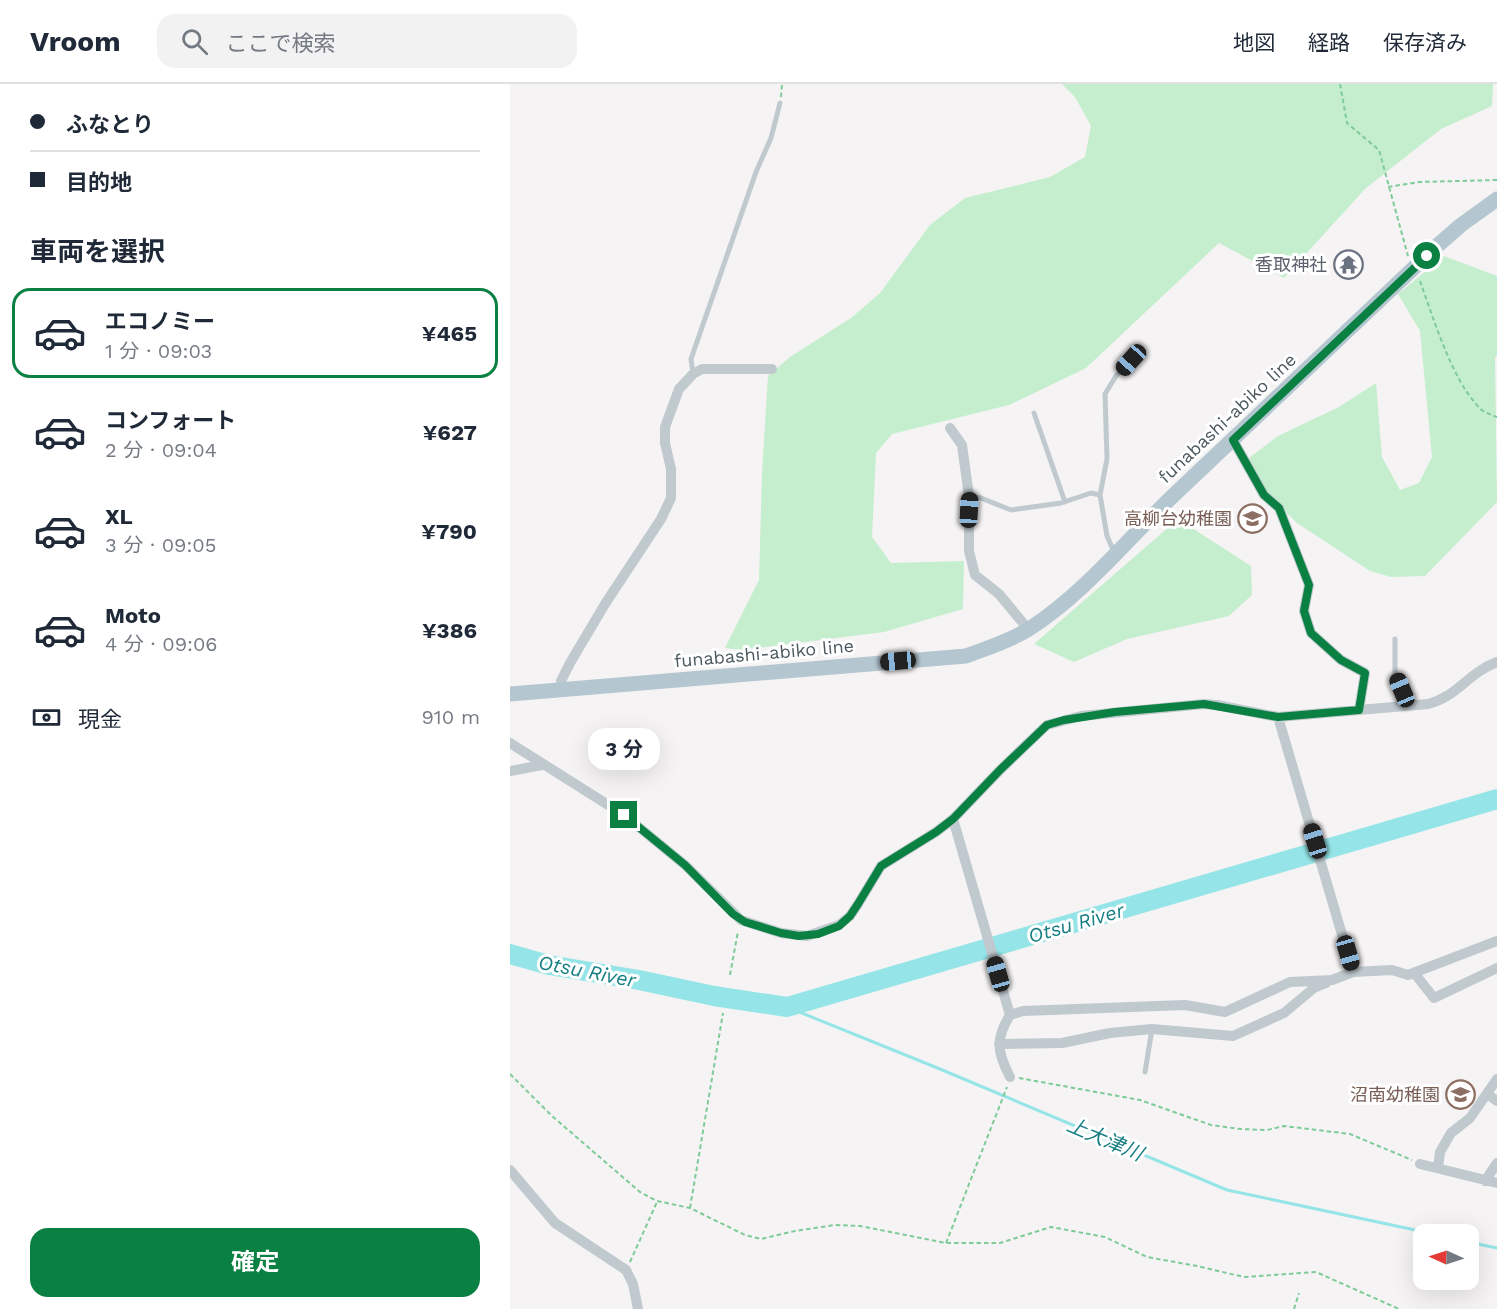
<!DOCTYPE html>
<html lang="ja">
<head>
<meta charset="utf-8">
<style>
  :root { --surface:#fff; --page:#f2f2f3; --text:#1f2937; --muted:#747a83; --line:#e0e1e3; --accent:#0b8043 }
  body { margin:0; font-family:"Work Sans","Noto Sans JP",sans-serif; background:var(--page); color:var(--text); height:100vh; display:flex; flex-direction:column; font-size:22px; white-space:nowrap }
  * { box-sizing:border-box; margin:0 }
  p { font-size:20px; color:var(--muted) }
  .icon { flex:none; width:33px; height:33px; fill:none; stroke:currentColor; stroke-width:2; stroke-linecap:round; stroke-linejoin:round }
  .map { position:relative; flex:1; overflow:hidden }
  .panel { display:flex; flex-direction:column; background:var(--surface); width:510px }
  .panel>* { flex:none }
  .top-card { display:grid; align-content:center; height:132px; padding:0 30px; background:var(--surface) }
  .needle { width:39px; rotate:273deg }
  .controls { position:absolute; left:903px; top:1140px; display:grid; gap:12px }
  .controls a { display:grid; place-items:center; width:66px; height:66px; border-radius:12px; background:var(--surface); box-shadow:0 6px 24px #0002; font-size:30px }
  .end { position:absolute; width:27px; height:27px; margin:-14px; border:8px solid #0b8043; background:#fff; box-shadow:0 0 0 3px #fff }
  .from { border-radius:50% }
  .bubble { position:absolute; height:42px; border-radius:18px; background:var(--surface); box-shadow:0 6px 24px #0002; font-size:20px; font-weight:700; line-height:42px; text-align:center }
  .car { position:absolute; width:18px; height:36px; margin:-18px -9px; border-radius:8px; box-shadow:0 0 4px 2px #0007; background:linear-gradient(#222 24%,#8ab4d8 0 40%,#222 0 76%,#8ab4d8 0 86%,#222 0) }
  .top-card b { display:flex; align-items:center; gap:21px; height:57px; font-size:22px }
  .top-card b+b { border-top:2px solid var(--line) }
  .top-card i { width:15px; height:15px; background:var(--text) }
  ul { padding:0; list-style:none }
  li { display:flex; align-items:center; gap:18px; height:90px; margin:0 12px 9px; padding:0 18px; border:3px solid transparent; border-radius:18px }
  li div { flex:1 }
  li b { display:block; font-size:22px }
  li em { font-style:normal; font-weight:700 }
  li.selected { border-color:var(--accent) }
  li>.icon { width:54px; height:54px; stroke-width:1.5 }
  h2 { padding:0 30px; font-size:27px; line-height:72px }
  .pay { display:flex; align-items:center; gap:15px; height:66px; padding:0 30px; font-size:22px }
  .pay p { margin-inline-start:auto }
  .cta { display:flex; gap:12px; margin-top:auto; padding:12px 30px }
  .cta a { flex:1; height:69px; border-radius:18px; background:var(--accent); color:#fff; font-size:24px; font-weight:700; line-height:69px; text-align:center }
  header { display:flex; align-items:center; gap:36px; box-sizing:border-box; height:84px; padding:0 30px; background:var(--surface); border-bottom:2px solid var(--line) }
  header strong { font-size:28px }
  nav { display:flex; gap:33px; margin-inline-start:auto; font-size:21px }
  .search { width:420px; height:54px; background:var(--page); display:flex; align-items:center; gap:15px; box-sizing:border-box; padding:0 21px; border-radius:18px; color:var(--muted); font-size:22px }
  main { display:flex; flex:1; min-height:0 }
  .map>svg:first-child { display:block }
</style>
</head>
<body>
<header>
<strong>Vroom</strong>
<div class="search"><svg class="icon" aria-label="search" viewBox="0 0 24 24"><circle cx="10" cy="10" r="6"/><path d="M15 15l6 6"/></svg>ここで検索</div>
<nav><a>地図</a><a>経路</a><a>保存済み</a></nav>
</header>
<main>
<section class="panel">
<div class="top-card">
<b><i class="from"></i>ふなとり</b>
<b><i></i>目的地</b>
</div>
<h2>車両を選択</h2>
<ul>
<li class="selected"><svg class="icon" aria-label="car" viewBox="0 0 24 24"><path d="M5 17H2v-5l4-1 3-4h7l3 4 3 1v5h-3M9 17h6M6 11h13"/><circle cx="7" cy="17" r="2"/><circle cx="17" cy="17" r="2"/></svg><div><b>エコノミー</b><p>1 分 · 09:03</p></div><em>¥465</em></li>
<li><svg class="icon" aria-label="car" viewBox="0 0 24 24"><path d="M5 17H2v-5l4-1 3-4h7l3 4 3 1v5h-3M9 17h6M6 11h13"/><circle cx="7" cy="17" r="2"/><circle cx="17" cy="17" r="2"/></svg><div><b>コンフォート</b><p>2 分 · 09:04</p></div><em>¥627</em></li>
<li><svg class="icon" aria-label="car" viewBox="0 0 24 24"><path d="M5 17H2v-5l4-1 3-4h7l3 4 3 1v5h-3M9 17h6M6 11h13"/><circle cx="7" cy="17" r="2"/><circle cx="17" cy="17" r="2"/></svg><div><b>XL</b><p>3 分 · 09:05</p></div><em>¥790</em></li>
<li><svg class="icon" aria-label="car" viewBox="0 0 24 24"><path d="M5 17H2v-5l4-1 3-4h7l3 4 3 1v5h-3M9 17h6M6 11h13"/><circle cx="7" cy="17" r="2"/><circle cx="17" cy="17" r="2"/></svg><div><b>Moto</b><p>4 分 · 09:06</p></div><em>¥386</em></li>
</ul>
<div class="pay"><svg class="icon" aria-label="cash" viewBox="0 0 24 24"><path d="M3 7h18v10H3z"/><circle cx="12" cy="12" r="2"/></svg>現金<p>910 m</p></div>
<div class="cta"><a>確定</a></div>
</section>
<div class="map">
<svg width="987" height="1225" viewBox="0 0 987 1225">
  <rect width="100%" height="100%" fill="#f5f3f3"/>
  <path fill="#c5eece" d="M 552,0 L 983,0 L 982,22 L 931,45 L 856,104 L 774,194 L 709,159 L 576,284 L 499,321 L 382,350 L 366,369 L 362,453 L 381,479 L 454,477 L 453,525 L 374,548 L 233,566 L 215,564 L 249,496 L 252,389 L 258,292 L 280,273 L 341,234 L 370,209 L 420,141 L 455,114 L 540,93 L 575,73 L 581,42 L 565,13 Z
    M 934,172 L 987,192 L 987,271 L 985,274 L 987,418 L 915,492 L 881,493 L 860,487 L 787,439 L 756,409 L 739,374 L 768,352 L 829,323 L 866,299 L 872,373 L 890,406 L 909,399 L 922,373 L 910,247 L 888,210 Z
    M 668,435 L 741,482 L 742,511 L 719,532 L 617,555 L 564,578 L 524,560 Z"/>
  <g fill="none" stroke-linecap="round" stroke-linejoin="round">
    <path stroke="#95e5e8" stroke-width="3" d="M 277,923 L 430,985 L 717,1106 L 924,1150
      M 958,1158 L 987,1164"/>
    <path stroke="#95e5e8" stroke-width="20" d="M 0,870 L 39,881 L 129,896 L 204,912 L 277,923 L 987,715"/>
    <path stroke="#7fcb98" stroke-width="2" stroke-dasharray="4.5 3" stroke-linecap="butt" d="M 830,0 L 837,39 L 869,66 L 898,172
      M 271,13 L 272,0
      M 878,103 L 909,98 L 987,96
      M 910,197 C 923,233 941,293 967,321 C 972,328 979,330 987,333
      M 220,891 L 228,847
      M 0,990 L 42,1032 L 130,1108 L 147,1117 L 180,1124 L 235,1151 L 251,1155 L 285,1147 L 325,1141 L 350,1142 L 436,1159 L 490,1159 L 541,1143 L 595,1153 L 637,1173 L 687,1182 L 734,1193 L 806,1188 L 889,1225
      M 509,994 L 630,1016 L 701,1041 L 730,1045 L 757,1046 L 774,1042 L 840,1050 L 902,1076
      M 180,1124 L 213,929
      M 436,1159 L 497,1003
      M 120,1178 L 147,1118
      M 784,1225 L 789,1209"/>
    <path stroke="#bfc9ce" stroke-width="5" d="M 183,290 L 181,275 L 246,88 L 261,54 L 270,19
      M 524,329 L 555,418
      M 459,412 L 471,414 L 501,426 L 551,419 L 581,409 L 590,411
      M 604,468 L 597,452 L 590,411 L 597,375 L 595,310 L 606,292 L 621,276
      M 885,555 L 885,590 L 898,621
      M 635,988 L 642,945"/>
    <path stroke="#bfc9ce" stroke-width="10" d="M 440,344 L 452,361 L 459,412 L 459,467 L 465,491 L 489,510 L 518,545
      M 723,356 L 754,411 L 769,424 L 799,501 L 794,527 L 801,549 L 831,576 L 855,589 L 849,626
      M 53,605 L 51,597 L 60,579 L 95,520 L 151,435 L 161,414 L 161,385 L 155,359 L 155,343 L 169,305 L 183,290 L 192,285 L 262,285
      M 768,633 L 843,888
      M 0,659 L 114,731 L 175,781 L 231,836 L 271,849 L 297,852 L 329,841 L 340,832 L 348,820 L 371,782 L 426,748 L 443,735 L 490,686 L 537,641 L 571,632 L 694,620 L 707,621 L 768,633 L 918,620 C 947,613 958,589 987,578
      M 0,687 L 32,681
      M 443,735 L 500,931
      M 905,890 L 924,914 L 987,884
      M 489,960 L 552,959 L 600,949 L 642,945 L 723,952 L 774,929 L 804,904 L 816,899
      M 500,993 C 487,968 485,955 500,931 L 513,927 L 675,921 L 715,928 L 780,898 L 822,896 L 843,888 L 882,886 L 898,891 L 987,857
      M 977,1010 L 987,1017
      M 910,1080 L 987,1099
      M 928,1084 L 930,1068 L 941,1049 L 960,1034 L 987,995
      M 0,1086 L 45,1139 L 116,1186 L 123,1200 L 128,1225
      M 975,1097 L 987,1079"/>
    <path stroke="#b4c6cf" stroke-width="15" d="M 0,610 L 456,572 C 477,564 500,557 519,545 C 575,509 618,454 666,409 C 753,326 841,244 928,161 L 951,141 L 987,115"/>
  </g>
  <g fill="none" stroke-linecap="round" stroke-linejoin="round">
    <path stroke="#0b8043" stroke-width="8" d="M 114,731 L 175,781 L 223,830 L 235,838 L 271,849 L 289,852 L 308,850 L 329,842 L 340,832 L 348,820 L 371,782 L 426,748 L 443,735 L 490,686 L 537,641 L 554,636 L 605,628 L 694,620 L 768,633 L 849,626 L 855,589 L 831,576 L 801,549 L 794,527 L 799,501 L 769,424 L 754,411 L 723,356 L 917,172"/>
  </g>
  <defs>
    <symbol id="temple-ring" viewBox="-11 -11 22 22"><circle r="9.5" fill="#fff" stroke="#6b7280" stroke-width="1.5"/><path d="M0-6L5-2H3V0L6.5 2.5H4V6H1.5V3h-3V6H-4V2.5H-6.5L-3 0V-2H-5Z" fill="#6b7280"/></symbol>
    <symbol id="school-ring" viewBox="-11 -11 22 22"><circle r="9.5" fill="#fff" stroke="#8d6e63" stroke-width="1.5"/><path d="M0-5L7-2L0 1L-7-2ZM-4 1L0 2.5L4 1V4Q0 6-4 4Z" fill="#8d6e63"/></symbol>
  </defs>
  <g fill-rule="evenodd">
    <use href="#temple-ring" x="822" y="164" width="33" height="33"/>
    <use href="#school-ring" x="726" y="418" width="33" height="33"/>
    <use href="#school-ring" x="934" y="994" width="33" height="33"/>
  </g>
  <g text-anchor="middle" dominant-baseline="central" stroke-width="6" stroke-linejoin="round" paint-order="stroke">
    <g font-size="18" fill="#5b616d" stroke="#fff" text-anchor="end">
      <text x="817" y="180">香取神社</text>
    </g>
    <g font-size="18" fill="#4b595f" stroke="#fff">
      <text transform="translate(717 334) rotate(-43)">funabashi-abiko line</text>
      <text transform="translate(254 569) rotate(-5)">funabashi-abiko line</text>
    </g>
    <g font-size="18" fill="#785e54" stroke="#fff" text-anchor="end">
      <text x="722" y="434">高柳台幼稚園</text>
      <text x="930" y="1010">沼南幼稚園</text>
    </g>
    <g font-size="20" font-style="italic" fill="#147e83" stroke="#fff">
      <text transform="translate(566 839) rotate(-16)">Otsu River</text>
      <text transform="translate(77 887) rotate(11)">Otsu River</text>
      <text transform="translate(595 1055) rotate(23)">上大津川</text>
    </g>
  </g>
</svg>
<div class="controls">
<a><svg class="needle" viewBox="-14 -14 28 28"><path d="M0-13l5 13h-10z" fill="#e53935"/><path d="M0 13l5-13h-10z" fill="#747a83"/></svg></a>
</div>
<i class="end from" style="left:917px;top:172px"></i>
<i class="end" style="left:114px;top:731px"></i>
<div class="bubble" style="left:78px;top:644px;width:72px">3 分</div>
<i class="car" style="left:621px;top:276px;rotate:222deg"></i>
<i class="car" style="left:459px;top:426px;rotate:3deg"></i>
<i class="car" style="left:388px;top:577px;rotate:265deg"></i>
<i class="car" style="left:892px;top:606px;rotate:337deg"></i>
<i class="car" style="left:805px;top:757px;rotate:343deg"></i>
<i class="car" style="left:838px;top:869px;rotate:164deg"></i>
<i class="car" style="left:488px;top:890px;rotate:344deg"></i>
</div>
</main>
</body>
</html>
